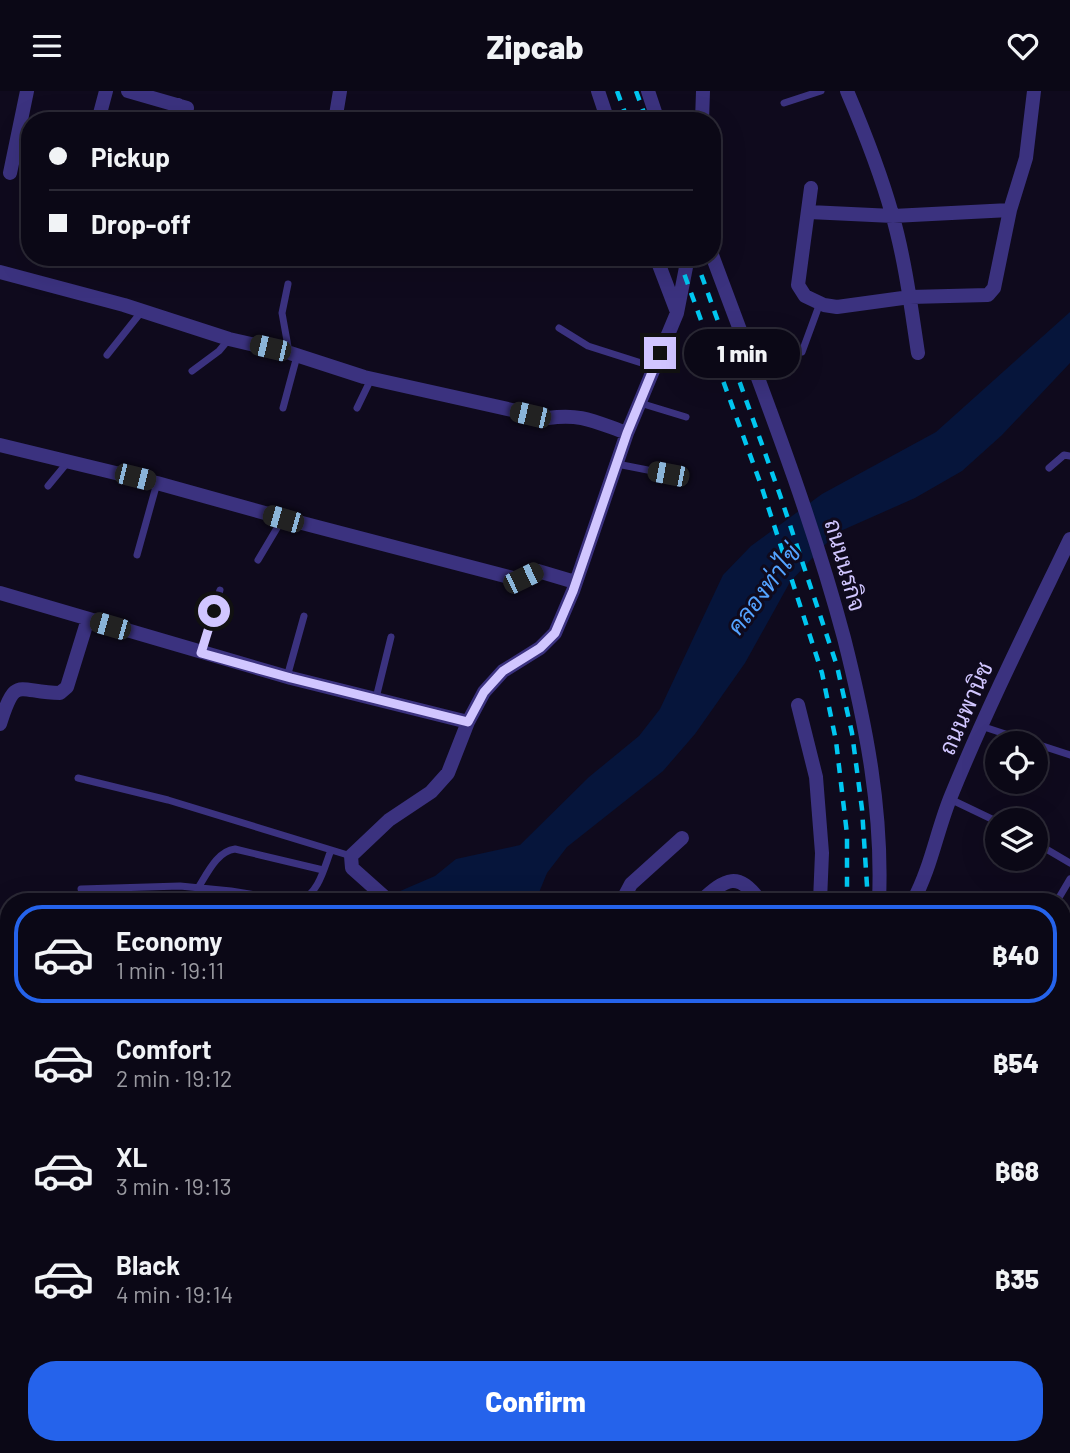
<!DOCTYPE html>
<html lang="en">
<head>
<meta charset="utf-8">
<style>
  :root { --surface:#0b0816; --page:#191623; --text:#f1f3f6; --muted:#9a9aa1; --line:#2b2935; --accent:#2563eb }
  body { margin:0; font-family:Barlow,Sarabun,sans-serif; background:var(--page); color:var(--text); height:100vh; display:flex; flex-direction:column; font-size:26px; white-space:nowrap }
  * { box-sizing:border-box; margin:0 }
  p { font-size:23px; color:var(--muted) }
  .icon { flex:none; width:38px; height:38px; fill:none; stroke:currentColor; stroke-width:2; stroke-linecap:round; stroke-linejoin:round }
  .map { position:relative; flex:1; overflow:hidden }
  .details { position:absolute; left:0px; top:802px; width:1071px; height:562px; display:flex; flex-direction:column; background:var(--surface); border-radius:28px 28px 0 0; box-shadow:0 7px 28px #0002,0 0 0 2px var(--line) }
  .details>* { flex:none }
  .banner { position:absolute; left:21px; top:21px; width:700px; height:154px; border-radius:28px; box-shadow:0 7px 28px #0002,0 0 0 2px var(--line); display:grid; align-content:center; height:154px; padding:0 28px; background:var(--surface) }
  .buttons { position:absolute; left:985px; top:640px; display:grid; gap:14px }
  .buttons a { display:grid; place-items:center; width:63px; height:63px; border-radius:50%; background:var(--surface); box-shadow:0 7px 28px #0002,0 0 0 2px var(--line); font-size:35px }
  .end { position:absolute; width:32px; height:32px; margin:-16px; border:9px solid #d1c6ff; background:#111; box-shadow:0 0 0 4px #111 }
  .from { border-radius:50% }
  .bubble { position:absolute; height:49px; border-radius:24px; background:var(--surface); box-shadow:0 7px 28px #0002,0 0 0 2px var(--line); font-size:23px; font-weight:800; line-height:49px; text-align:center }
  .car { position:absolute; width:21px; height:42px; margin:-21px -10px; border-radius:9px; box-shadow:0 0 5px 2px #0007; background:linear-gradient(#222 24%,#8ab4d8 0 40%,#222 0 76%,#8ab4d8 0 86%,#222 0) }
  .banner b { display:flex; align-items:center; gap:24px; height:66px; font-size:26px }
  .banner b+b { border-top:2px solid var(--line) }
  .banner i { width:18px; height:18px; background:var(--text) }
  ul { padding:12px 0 0; list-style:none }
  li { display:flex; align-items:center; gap:21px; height:98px; margin:0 14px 10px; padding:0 14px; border:4px solid transparent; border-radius:28px }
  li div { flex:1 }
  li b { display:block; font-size:26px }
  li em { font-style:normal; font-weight:800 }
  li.current { border-color:var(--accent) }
  li>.icon { width:63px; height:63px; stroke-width:1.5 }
  .button { display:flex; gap:14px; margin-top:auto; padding:14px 28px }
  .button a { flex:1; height:80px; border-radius:28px; background:var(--accent); color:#fff; font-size:28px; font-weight:800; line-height:80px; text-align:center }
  header { display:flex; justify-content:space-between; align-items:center; height:91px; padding:0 28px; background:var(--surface); font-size:32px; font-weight:800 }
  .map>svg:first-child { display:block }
</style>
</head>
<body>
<header><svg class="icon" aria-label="menu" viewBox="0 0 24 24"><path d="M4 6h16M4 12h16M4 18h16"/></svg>Zipcab<svg class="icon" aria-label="heart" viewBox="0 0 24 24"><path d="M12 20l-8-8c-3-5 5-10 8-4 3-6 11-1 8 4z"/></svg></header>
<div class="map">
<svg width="1070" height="1362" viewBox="0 0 1070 1362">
  <rect width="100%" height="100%" fill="#0f0a1d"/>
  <path fill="#0d2627" d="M 1062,885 L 1070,889 L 1070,926 L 1062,942 Z
    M 1070,1311 L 1070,1362 L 1037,1362 L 1036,1355 L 1062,1354 L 1062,1313 Z"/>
  <path fill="#06153b" d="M 1070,221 L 1070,272 L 1002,344 L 962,380 L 915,407 L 836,442 L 790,491 L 745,572 L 695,643 L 663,680 L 567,756 L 547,782 L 540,799 L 538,810 L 377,810 L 435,785 L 456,768 L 520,754 L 589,686 L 639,645 L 660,618 L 723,484 L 751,455 L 822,403 L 936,341 Z
    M 360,1355 L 440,1355 L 439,1362 L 365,1362 Z"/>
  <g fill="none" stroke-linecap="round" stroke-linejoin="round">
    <path stroke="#3b327f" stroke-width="7" d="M 784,12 L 821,0
      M 288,193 L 282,222 L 289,261
      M 559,237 L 588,255 L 654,276
      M 802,261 L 820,212
      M 107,264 L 142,220
      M 192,280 L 219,260 L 229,248
      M 640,312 L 686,326
      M 283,317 L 297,265
      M 357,317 L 371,288
      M 617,373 L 668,383
      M 1049,377 L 1064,364 L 1070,365
      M 48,395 L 67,372
      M 137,464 L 157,392
      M 258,469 L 283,427
      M 202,561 L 220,499
      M 287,586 L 304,525
      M 376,607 L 391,546
      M 981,635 L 1070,664
      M 78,687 L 168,709 L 351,765
      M 950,708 L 998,731
      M 1036,752 L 1070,772
      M 198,797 C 207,783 217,760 235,758 L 323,779
      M 81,798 L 180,795 L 231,800 L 292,810
      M 300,810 C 319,802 324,777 331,759
      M 1057,810 L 1070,788
      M 1062,1138 L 1070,1174
      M 1062,1313 L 1070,1311
      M 1004,1354 L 1005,1362
      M 159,1362 L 187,1354"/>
    <path stroke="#3b327f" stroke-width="14" d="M 128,0 L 187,17
      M 598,0 L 608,30
      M 648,0 L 658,30
      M 847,0 C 864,40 880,80 892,123 C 905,168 911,216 918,262
      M 98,30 L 106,0
      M 175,30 L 178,14
      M 335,30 L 340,0
      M 702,30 L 703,0
      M 10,82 L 27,0
      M 811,97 L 798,194 L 805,205 L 824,214 L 837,216 L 910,206 L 988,204 L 994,197 L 1010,119 L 1026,67 L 1034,0
      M 809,121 L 893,125 L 1010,119
      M 712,164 C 759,291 809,416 844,547 C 866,634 883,720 879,810
      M 656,166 L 677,221
      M 0,181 L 124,214 L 229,248 L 290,262 L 364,286 L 548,327 C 582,322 595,331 627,342
      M 0,354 L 157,392 L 283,427 L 517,488 L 538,480 L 575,491
      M 0,502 L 291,587 L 468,631
      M 798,614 L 816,686 L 822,762 L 820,810
      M 0,633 C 16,582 18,602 60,602 L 67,596 L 88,528
      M 389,810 L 352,777 L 351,765 L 389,729 L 431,701 L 448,682 L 468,631 L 484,601 L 503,580 L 540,557 L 555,542 L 573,500 L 627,342 L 677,222 L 688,166
      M 622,810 L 631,793 L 682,747
      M 701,810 C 726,787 738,780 760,810
      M 913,810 C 931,777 937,739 951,705 C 987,617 1029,533 1070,448
      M 1062,1154 L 1070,1152
      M 1062,1260 L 1070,1258
      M 0,1331 L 9,1329
      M 94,1354 L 95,1362
      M 134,1354 L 137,1362
      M 459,1354 L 459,1362
      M 650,1362 L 653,1354
      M 708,1362 L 711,1354"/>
    <path stroke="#00c7f1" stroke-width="4.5" stroke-dasharray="10 9" stroke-linecap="butt" d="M 617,0 L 628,30
      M 636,0 L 647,30
      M 678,166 L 761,394 L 822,582 L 836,650 L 847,743 L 847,810
      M 695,166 L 780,404 L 837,575 L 852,642 L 862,718 L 868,810
      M 672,1362 L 675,1354
      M 689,1362 L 692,1354"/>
  </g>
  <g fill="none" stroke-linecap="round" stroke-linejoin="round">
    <path stroke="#d1c6ff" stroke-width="9" d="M 214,520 L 201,562 L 291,587 L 468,631 L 484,601 L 503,580 L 540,557 L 555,542 L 573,500 L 627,342 L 660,262"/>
  </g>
  <g text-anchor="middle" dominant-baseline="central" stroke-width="6" stroke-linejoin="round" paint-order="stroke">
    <g font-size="23" fill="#d1c6ff" stroke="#0f0a1d">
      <text transform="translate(846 474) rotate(74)">ถนนนรกิจ</text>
      <text transform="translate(965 617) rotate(-66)">ถนนพานิช</text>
    </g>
    <g font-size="24" font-style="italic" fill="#54a3ff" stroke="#0f0a1d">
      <text transform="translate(763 498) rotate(-53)">คลองท่าไข่</text>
    </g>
  </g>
</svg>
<div class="buttons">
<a><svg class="icon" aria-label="locate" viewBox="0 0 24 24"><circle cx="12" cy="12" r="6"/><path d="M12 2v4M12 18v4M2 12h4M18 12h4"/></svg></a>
<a><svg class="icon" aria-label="layers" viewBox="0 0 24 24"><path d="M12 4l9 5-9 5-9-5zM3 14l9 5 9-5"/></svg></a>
</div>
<i class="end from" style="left:214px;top:520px"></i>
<i class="end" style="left:660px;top:262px"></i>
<div class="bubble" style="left:684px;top:238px;width:116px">1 min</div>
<i class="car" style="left:270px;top:257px;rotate:283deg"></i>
<i class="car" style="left:530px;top:324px;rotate:283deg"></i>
<i class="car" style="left:668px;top:383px;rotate:281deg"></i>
<i class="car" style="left:135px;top:386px;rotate:104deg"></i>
<i class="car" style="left:283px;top:428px;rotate:286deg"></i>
<i class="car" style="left:523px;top:487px;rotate:64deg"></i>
<i class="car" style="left:110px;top:535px;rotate:286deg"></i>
<div class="banner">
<b><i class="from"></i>Pickup</b>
<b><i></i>Drop-off</b>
</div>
<section class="details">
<ul>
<li class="current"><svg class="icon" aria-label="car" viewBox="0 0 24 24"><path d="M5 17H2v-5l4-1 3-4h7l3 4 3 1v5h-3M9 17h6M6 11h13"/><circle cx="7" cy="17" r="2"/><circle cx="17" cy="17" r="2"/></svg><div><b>Economy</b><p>1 min · 19:11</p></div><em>฿40</em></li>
<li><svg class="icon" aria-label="car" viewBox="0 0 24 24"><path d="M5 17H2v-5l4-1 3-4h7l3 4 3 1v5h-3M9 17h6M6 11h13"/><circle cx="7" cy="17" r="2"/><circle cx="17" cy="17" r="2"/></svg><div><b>Comfort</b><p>2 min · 19:12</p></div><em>฿54</em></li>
<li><svg class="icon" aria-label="car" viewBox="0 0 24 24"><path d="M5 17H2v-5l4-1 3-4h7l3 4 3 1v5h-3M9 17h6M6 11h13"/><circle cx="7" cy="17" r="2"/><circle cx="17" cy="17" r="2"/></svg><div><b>XL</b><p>3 min · 19:13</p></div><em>฿68</em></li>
<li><svg class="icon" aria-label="car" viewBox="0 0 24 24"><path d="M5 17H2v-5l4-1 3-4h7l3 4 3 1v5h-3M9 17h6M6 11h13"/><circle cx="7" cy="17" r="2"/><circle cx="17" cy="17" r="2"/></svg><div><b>Black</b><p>4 min · 19:14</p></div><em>฿35</em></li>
</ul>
<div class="button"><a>Confirm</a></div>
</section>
</div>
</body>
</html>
